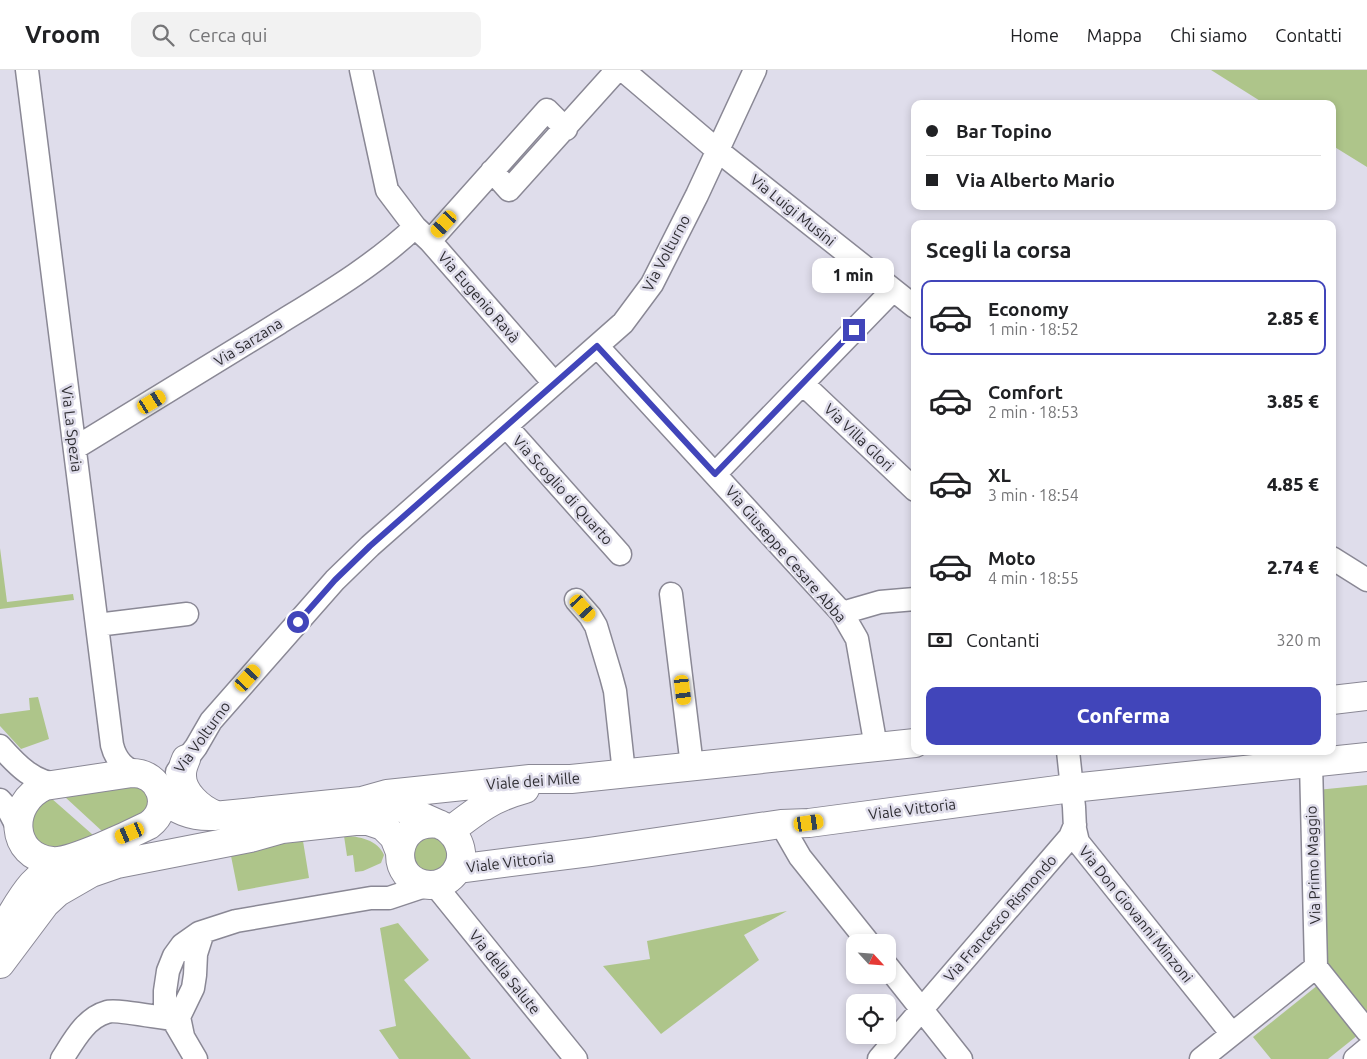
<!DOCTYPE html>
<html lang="it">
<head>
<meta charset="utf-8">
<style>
  :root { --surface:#fff; --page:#f2f2f2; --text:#202124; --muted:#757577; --line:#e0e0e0; --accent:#4145ba }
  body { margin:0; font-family:Ubuntu,sans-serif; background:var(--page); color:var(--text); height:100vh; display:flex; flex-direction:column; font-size:19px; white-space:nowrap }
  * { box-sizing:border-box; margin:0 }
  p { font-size:16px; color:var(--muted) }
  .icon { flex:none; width:28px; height:28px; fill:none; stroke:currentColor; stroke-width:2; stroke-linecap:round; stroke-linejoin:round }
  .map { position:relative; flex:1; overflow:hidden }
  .details { position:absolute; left:911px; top:150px; width:425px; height:535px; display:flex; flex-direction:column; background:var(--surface); border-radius:10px; box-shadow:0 2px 8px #0003 }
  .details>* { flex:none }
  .hud { position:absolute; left:911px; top:30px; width:425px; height:110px; border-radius:10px; box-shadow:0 2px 8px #0003; display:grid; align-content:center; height:110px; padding:0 15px; background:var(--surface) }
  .needle { width:32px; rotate:116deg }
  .tools { position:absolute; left:846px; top:864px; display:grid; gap:10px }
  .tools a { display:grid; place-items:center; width:50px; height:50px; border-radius:10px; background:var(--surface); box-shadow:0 2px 8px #0003; font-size:25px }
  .end { position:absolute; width:22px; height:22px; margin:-11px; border:6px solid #4145ba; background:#fff; box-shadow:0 0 0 2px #fff }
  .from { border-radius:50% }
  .bubble { position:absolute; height:35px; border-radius:10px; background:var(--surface); box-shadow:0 2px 8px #0003; font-size:16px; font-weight:800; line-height:35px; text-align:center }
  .car { position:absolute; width:15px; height:30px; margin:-15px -8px; border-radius:6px; box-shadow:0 0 4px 1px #0007; background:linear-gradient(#f5c518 24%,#345 0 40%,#f5c518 0 76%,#345 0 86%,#f5c518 0) }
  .hud b { display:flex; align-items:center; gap:18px; height:48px; font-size:19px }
  .hud b+b { border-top:1px solid var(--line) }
  .hud i { width:12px; height:12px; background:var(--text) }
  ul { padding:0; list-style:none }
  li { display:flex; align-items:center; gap:15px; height:75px; margin:0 10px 8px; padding:0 5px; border:2px solid transparent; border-radius:10px }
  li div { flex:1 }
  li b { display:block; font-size:19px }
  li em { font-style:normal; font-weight:800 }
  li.current { border-color:var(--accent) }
  li>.icon { width:45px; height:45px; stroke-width:1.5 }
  h2 { padding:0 15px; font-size:22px; line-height:60px }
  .pay { display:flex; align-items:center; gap:12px; height:55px; padding:0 15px; font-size:19px }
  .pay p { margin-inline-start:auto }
  .action { display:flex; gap:10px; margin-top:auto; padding:10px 15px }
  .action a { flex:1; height:58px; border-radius:10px; background:var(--accent); color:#fff; font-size:20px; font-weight:800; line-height:58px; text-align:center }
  header { display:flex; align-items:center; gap:30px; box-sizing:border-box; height:70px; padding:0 25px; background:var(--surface); border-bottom:1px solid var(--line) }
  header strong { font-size:24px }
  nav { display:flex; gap:28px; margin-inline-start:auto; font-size:18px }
  .search { width:350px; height:45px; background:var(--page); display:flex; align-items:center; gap:12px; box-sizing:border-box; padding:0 18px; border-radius:10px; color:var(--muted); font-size:19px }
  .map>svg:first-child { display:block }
</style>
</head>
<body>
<header>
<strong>Vroom</strong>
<div class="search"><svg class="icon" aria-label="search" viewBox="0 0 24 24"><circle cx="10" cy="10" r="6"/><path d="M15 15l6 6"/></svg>Cerca qui</div>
<nav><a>Home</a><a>Mappa</a><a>Chi siamo</a><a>Contatti</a></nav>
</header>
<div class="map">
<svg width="1367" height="989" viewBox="0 0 1367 989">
  <rect width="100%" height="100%" fill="#dfddeb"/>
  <path fill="#aec58a" d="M 1211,0 L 1367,0 L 1367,97 L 1333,76 L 1332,34 L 1265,34 Z
    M 0,478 L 7,532 L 73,524 L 74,530 L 0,539 Z
    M 38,627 L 49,669 L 21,679 L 0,656 L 0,644 L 30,640 L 29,628 Z
    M 133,714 L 150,723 L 146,743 L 103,762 L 65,727 Z
    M 1367,715 L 1367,943 L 1322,886 L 1317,720 Z
    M 51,728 L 93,765 L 92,767 L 52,780 L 32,767 L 32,740 Z
    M 344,766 C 359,766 378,770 384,785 L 381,793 L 363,801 L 355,802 L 353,785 L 347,786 Z
    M413 784a17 17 0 1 1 34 0a17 17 0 1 1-34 0Z
    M 303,771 L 309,808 L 238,821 L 230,781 Z
    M 787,841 L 744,865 L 759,890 L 661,964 L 603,896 L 650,889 L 647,871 Z
    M 398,853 L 429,890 L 404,910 L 471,989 L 399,989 L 379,960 L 396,956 L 380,858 Z
    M 1318,915 L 1358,965 L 1328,989 L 1271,989 L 1253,967 Z"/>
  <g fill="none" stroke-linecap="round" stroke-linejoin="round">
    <defs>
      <path id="minor" d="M 27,0 L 112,675 C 116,691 125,700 141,704
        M 361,0 L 387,120 L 415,157 L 430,171 L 554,313
        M 623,0 L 717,80 L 915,237
        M 492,101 L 509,120 L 617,0
        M 430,171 L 547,40 L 566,59
        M 597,276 L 842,543 L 857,569 L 876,677
        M 803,314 L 915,420
        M 506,356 L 620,484
        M 75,378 C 143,337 211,295 279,253 C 326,224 375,195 415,157
        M 715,404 L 893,220
        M 1332,488 L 1367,510
        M 671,524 L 692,696
        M 576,530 L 590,546 L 596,556 L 611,606 L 615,621 L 624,703
        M 842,543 L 880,532 L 915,529
        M 97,555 L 187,544
        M 0,676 C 16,694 35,715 62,714
        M 1068,681 L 1074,737 L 1075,759 L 1078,772 L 1232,964
        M 1311,693 L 1316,897
        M 177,702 L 196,677 L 211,651 L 335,510 L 370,476 L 623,253 L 652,214 L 697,125 L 755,0
        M 0,730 L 8,739 L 19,760
        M 781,754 L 800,787 L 868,872
        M 435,815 L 576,989
        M 888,897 L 961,989
        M 183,966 L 179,947 L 193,918 L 195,905 L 196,884 L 203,862
        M 62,989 C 73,972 85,948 107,942 C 115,939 161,948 173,949
        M 196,989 L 165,936 L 165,921 L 168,901 L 174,886 L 182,875 L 199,863 L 236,851 L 371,828 L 389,828 L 428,815
        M 879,989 L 1070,767 L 1075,755
        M 1201,989 L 1316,897 L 1367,961
        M 1355,989 L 1367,979"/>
      <path id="major" d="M 1332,630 L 1367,626
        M 186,689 C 184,694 182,698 182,704 C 181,722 200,739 216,745
        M 132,703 C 161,703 173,737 149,755 C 131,764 70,793 52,791 C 10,787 7,733 45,716 Z
        M 161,722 C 171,741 194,747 214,746 L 362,731 L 387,724 L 530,709 L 571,709 L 915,673
        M 374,731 L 398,736 L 445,757 C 461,768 467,788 454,804 C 448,811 439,815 430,815 C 386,813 392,747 439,754
        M 450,761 C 477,740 492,728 525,719
        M 457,799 L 590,782 L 781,754 L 809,753 L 1072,718 L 1367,687
        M 0,864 C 20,831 31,803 70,789
        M 0,894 L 45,834 L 58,822 L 91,803 L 117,794 L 250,768 L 282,759 L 355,751 L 368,751 L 383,756 L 394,767 L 400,782"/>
    </defs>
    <use href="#minor" stroke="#8a8895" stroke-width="25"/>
    <use href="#major" stroke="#8a8895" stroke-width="30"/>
    <use href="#minor" stroke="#fff" stroke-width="22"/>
    <use href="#major" stroke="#fff" stroke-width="28"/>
  </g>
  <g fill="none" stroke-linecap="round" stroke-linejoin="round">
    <path stroke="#4145ba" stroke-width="6" d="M 298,552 L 335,510 L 370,476 L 597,276 L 715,404 L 854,260"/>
  </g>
  <g text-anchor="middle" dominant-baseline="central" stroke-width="5" stroke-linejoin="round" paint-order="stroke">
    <g font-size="15" fill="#2e2d32" stroke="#dfddeb">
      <text transform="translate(793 140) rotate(39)">Via Luigi Musini</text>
      <text transform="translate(666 183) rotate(-62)">Via Volturno</text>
      <text transform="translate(479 227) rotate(49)">Via Eugenio Ravà</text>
      <text transform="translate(248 272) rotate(-32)">Via Sarzana</text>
      <text transform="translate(72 359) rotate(83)">Via La Spezia</text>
      <text transform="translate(859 367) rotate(44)">Via Villa Glori</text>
      <text transform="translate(563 420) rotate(48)">Via Scoglio di Quarto</text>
      <text transform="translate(786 484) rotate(49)">Via Giuseppe Cesare Abba</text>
      <text transform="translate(202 667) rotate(-54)">Via Volturno</text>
      <text transform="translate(533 711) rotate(-4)">Viale dei Mille</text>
      <text transform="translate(912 739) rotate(-7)">Viale Vittoria</text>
      <text transform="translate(510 792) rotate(-7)">Viale Vittoria</text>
      <text transform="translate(1313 795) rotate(-92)">Via Primo Maggio</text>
      <text transform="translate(1136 844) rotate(51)">Via Don Giovanni Minzoni</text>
      <text transform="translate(1000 848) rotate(-49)">Via Francesco Rismondo</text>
      <text transform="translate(505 902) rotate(51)">Via della Salute</text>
    </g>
  </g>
</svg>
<div class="tools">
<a><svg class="needle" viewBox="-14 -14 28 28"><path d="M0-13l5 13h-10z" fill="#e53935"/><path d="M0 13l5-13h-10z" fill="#757577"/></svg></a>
<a><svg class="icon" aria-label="locate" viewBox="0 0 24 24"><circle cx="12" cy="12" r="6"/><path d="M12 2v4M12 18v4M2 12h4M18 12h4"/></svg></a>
</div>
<i class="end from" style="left:298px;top:552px"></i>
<i class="end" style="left:854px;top:260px"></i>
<div class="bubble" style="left:812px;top:188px;width:82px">1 min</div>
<i class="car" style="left:444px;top:154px;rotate:222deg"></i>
<i class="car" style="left:152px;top:332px;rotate:59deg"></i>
<i class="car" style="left:583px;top:538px;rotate:138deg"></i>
<i class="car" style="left:248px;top:608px;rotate:42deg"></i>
<i class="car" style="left:683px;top:620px;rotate:173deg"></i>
<i class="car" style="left:809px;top:753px;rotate:82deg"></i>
<i class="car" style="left:130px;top:763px;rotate:247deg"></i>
<div class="hud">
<b><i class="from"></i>Bar Topino</b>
<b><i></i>Via Alberto Mario</b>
</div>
<section class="details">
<h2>Scegli la corsa</h2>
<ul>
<li class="current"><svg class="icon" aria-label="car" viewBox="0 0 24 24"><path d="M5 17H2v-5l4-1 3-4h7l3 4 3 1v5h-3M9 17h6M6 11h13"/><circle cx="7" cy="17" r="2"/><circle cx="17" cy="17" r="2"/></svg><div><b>Economy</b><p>1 min · 18:52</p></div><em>2.85 €</em></li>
<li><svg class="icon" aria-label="car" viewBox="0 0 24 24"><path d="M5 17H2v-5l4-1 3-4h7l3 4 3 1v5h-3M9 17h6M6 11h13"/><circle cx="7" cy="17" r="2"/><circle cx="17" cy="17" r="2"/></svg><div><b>Comfort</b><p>2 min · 18:53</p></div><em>3.85 €</em></li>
<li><svg class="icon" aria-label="car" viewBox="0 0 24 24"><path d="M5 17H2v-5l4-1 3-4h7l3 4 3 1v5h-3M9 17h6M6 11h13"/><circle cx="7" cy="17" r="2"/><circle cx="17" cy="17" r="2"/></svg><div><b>XL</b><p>3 min · 18:54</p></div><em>4.85 €</em></li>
<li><svg class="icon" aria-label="car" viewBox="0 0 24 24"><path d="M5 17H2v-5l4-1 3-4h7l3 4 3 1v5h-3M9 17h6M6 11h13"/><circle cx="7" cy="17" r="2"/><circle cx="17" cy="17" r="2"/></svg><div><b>Moto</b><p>4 min · 18:55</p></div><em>2.74 €</em></li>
</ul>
<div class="pay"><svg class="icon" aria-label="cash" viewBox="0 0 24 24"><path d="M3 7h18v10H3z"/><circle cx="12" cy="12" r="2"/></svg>Contanti<p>320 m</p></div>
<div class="action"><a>Conferma</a></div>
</section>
</div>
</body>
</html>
